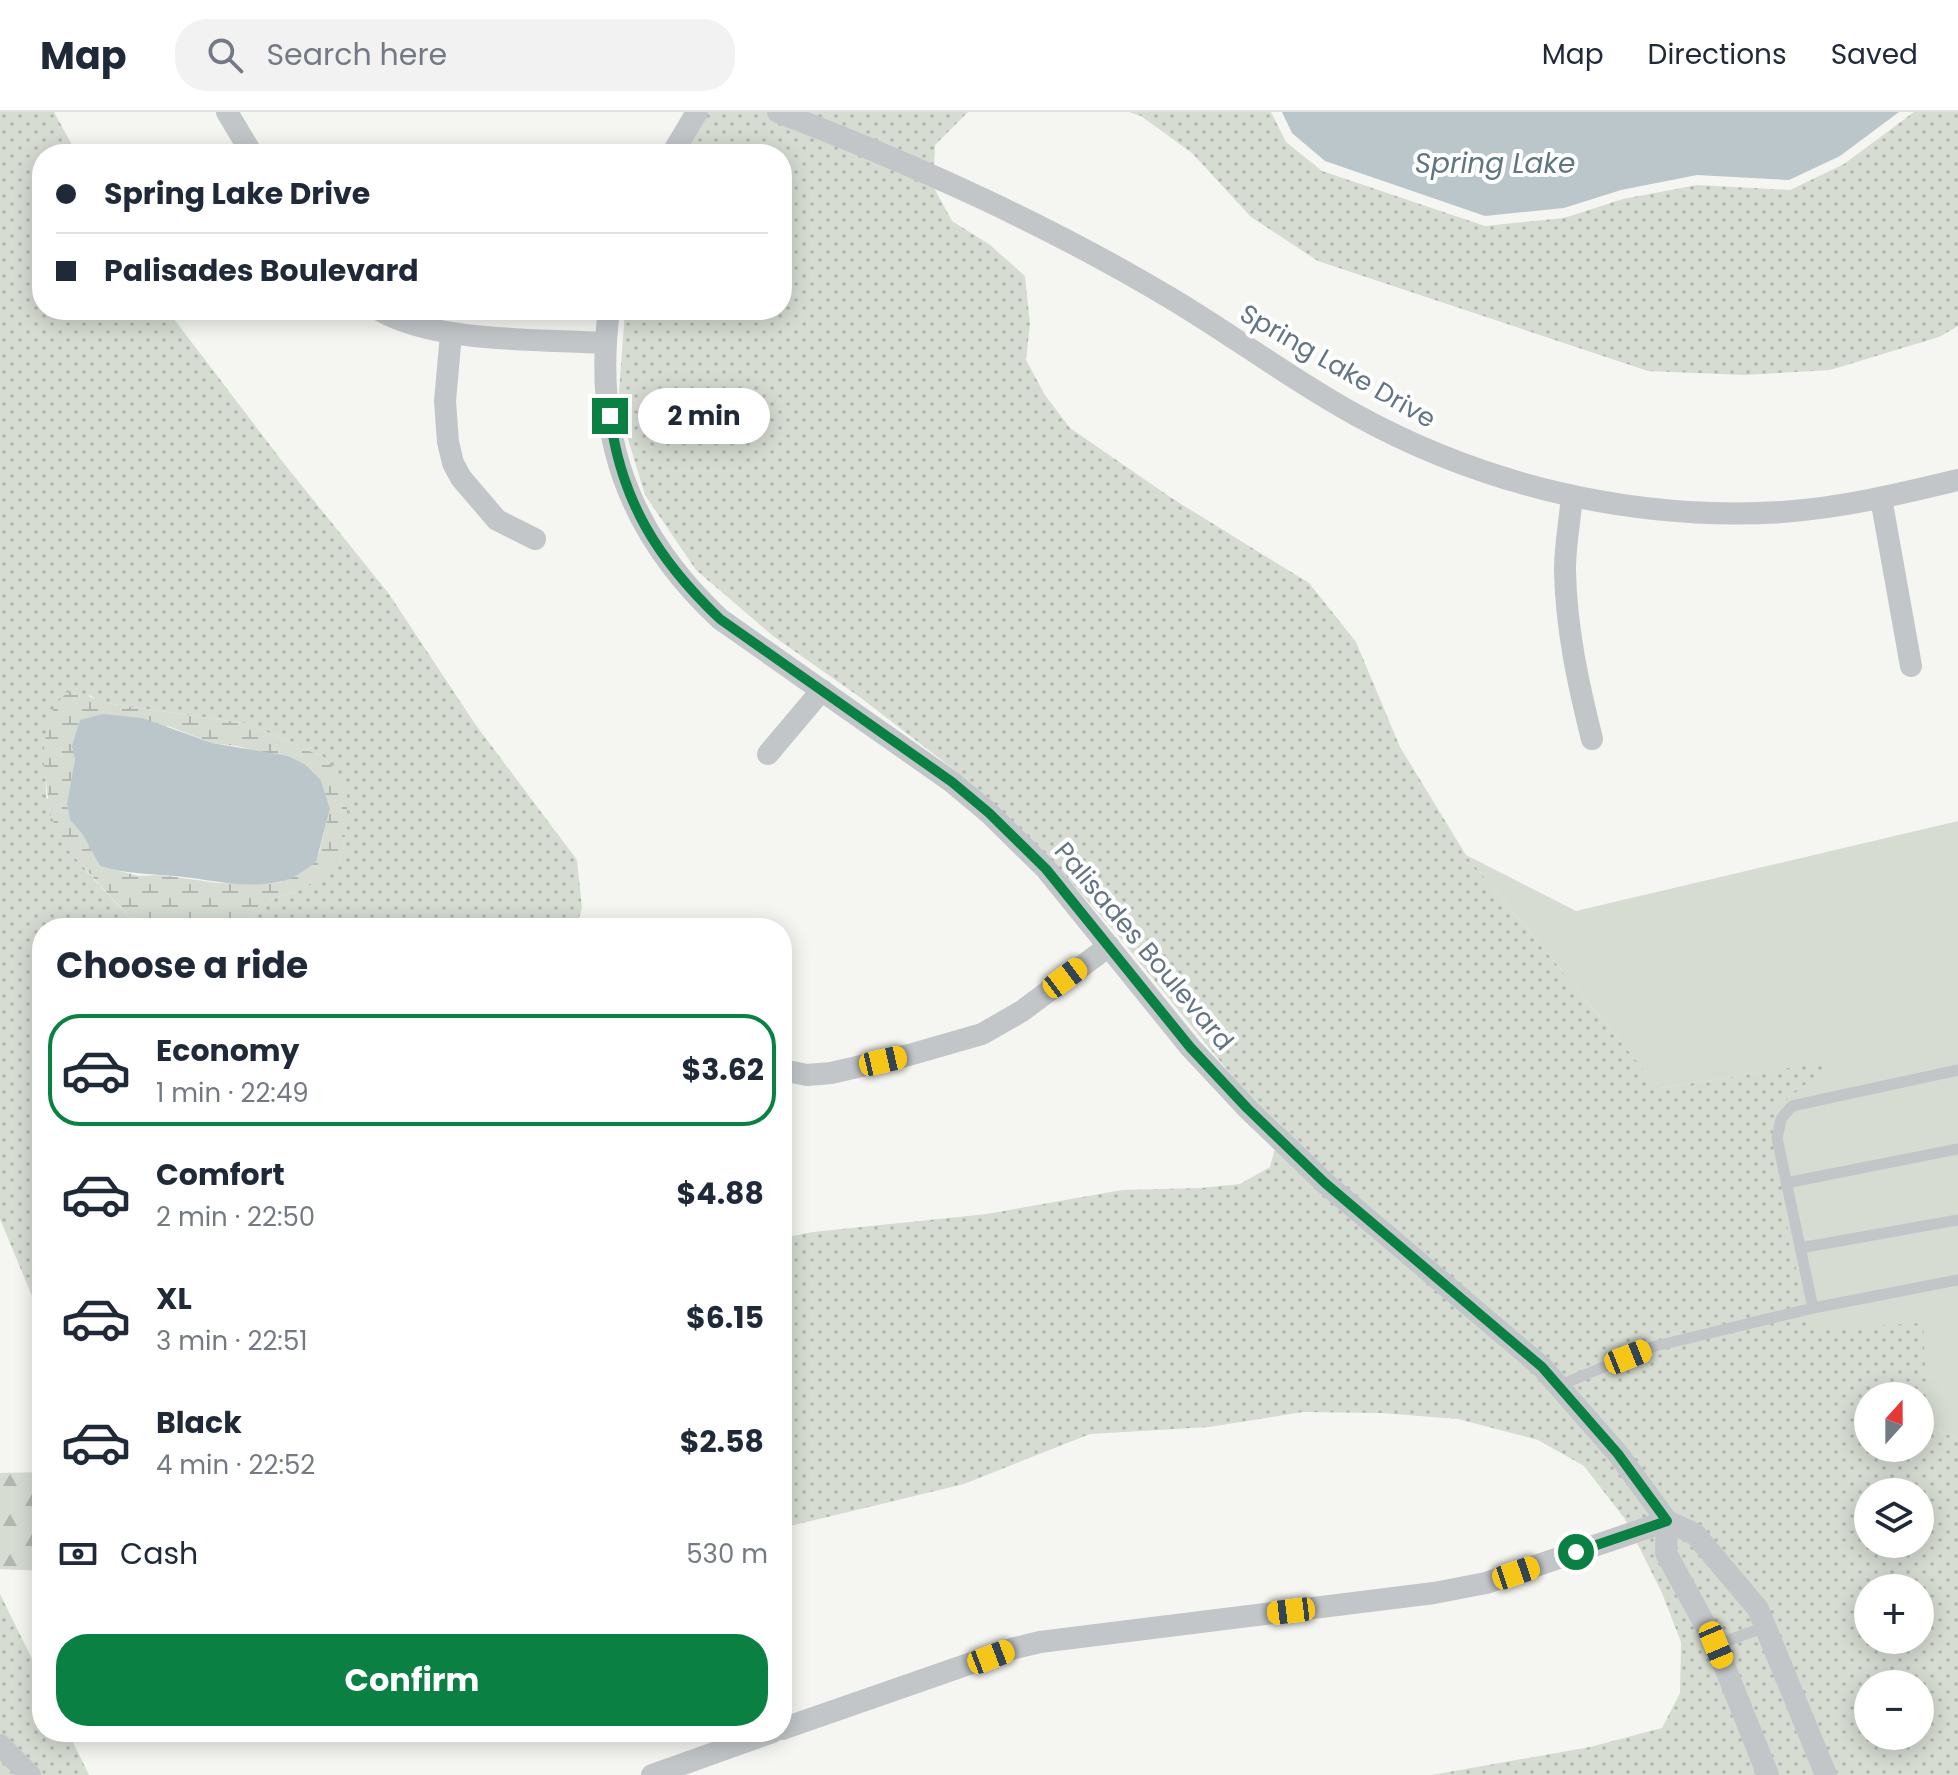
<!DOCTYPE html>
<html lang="en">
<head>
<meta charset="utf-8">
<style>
  :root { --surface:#fff; --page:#f2f2f3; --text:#1f2937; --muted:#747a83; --line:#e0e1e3; --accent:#0b8043 }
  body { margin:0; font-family:Poppins,sans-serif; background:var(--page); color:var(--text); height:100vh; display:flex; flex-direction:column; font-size:30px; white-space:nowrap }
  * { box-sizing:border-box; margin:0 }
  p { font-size:26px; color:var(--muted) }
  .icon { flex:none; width:44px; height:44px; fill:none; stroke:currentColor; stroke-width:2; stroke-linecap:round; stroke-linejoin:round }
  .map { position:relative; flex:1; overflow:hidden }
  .drawer { position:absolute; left:32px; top:806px; width:760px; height:824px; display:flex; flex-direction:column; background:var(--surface); border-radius:32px; box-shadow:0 4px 20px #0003 }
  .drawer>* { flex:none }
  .hud { position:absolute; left:32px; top:32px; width:760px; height:176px; border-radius:32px; box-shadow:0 4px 20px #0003; display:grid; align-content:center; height:176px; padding:0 24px; background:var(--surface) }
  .needle { width:52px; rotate:21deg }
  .fabs { position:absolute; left:1854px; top:1270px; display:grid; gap:16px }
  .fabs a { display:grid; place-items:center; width:80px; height:80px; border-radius:50%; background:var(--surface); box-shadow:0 4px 20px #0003; font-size:40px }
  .end { position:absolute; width:36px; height:36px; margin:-18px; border:10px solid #0b8043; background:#fff; box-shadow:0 0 0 4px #fff }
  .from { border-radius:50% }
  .bubble { position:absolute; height:56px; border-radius:28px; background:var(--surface); box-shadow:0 4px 20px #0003; font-size:26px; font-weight:700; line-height:56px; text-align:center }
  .car { position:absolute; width:24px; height:48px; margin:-24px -12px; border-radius:10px; box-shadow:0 0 6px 2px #0007; background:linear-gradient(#f5c518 24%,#345 0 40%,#f5c518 0 76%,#345 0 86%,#f5c518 0) }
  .hud b { display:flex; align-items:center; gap:28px; height:76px; font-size:30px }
  .hud b+b { border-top:2px solid var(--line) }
  .hud i { width:20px; height:20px; background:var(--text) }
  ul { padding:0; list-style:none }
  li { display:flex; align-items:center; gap:24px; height:112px; margin:0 16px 12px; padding:0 8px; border:4px solid transparent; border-radius:32px }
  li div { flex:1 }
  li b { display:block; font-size:30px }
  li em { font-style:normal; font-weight:700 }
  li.selected { border-color:var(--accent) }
  li>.icon { width:72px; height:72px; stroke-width:1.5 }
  h2 { padding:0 24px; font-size:36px; line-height:96px }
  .pay { display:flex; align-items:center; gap:20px; height:88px; padding:0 24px; font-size:30px }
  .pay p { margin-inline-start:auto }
  .primary-button { display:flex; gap:16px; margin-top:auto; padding:16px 24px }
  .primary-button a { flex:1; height:92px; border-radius:32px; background:var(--accent); color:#fff; font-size:32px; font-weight:700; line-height:92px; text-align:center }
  header { display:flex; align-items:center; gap:48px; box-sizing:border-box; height:112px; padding:0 40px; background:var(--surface); border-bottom:2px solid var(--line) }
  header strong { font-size:38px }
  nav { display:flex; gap:44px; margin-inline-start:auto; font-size:28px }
  .search { width:560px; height:72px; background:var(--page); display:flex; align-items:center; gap:20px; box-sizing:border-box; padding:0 28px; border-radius:32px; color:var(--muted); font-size:30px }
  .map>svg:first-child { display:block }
</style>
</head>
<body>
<header>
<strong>Map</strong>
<div class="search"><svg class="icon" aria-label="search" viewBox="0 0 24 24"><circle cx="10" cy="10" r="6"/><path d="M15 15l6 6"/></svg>Search here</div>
<nav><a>Map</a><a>Directions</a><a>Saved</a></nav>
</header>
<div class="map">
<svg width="1958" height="1663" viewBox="0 0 1958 1663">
  <defs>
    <pattern id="grass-dots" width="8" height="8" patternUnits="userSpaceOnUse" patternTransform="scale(2)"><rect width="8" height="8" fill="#d6dcd2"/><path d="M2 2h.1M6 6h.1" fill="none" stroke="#b1b7b0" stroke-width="1.8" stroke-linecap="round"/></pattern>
    <pattern id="forest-firs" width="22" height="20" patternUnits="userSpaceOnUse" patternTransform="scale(2)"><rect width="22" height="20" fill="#d6dcd2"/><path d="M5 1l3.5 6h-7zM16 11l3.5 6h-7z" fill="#b1b7b0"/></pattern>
    <pattern id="wetland-marsh" width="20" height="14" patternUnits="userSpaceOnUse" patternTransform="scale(2)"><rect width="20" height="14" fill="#d6dcd2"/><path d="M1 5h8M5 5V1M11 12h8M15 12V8" fill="none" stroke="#b1b7b0"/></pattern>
  </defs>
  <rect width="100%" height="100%" fill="#f5f5f1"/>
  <path fill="url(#grass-dots)" fill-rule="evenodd" d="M 0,0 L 54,0 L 77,42 L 42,42 L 42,198 L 167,198 L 282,349 L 389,482 L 475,612 L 577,748 L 582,796 L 576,816 L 244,816 L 273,786 L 296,780 L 340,747 L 347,716 L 337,660 L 323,645 L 249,612 L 106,591 L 98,589 L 90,583 L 45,628 L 46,684 L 87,760 L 139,816 L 42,816 L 42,1208 L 0,1107 Z
    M 684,0 L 968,0 L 935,33 L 933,74 L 952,109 L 990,133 L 1025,164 L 1030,212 L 1026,248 L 1045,283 L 1070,316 L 1173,387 L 1309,471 L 1356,530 L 1400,635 L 1466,743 L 1645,959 L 1662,976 L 1835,948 L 1898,1211 L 1924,1211 L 1928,1314 L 1958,1327 L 1958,1663 L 1432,1663 L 1590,1635 L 1662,1616 L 1680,1581 L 1681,1530 L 1662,1481 L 1625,1407 L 1584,1354 L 1538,1328 L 1458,1307 L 1381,1301 L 1303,1300 L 1209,1315 L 1090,1322 L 964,1372 L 782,1416 L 782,1126 L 813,1120 L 987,1102 L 1122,1078 L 1201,1076 L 1240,1072 L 1270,1055 L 1281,1013 L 1240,974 L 1116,821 L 1054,751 L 966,667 L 861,586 L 773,524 L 696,458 L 645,383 L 618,294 L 625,198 L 782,198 L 782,42 L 670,42 ZM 1868,1284 L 1920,1284 L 1920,1336 L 1868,1336 ZM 1868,1380 L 1920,1380 L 1920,1432 L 1868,1432 ZM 1868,1476 L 1920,1476 L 1920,1528 L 1868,1528 ZM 1868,1572 L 1920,1572 L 1920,1624 L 1868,1624 Z
    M 1129,0 L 1271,0 L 1286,30 L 1322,59 L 1485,114 L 1564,106 L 1623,87 L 1697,73 L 1790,78 L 1844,52 L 1914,0 L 1958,0 L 1958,214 L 1939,225 L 1830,258 L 1744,263 L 1648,259 L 1318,149 L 1251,105 L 1192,41 L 1141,4 Z
    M 0,1482 L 42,1567 L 42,1620 L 68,1620 L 89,1663 L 0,1663 Z"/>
  <path fill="url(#forest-firs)" d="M 42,1360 L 42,1459 L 0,1457 L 0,1361 Z"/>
  <path fill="url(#wetland-marsh)" fill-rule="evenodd" d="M 75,579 L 106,591 L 249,612 L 323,645 L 337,660 L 347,683 L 347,716 L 340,747 L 318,769 L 296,780 L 273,786 L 244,816 L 139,816 L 66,736 L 50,702 L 43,644 L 48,608 L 57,591 L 66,581 ZM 168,614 L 212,631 L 237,634 L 306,653 L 321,668 L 330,697 L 319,741 L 281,770 L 263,772 L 218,771 L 161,763 L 139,764 L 100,754 L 83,723 L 70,708 L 67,691 L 75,647 Z"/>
  <path fill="#d6dcd2" d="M 1958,709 L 1958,1327 L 1928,1314 L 1923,1211 L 1813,1217 L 1789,1131 L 1776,997 L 1833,949 L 1662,976 L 1645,959 L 1466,743 L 1576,799 Z"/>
  <path fill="#bac6ca" d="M 1282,0 L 1899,0 L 1840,44 L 1789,68 L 1697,63 L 1621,78 L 1564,96 L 1485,104 L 1325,49 L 1292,21 Z
    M 103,602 L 142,606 L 212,631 L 288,644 L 306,653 L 321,668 L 330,697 L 316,750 C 305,758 292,768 278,770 C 250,776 220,770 192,766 C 159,761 134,764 100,754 L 83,723 L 70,708 L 67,691 L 75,647 L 72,634 L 80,608 Z"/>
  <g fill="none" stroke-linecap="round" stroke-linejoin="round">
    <path stroke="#c2c6c9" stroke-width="11" d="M 1786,1071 L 1958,1037
      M 1800,1136 L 1958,1108
      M 1813,1196 L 1777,1026 L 1781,1007 L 1792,994 L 1958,958
      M 1558,1274 L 1652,1235 L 1813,1196 L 1958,1168
      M 1716,1533 L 1765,1515"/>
    <path stroke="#c2c6c9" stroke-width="22" d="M 227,0 L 252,42
      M 778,0 C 915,53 1045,111 1172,187 C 1234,224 1292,268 1356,303 C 1485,374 1634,409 1782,400 C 1841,396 1900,382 1958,368
      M 672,42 L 697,0
      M 379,198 C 436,231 538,227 605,231
      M 609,198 C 593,323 628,421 720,507 L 952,670 L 989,701 L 1046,757 L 1190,935 L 1247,996 L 1325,1071 L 1542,1255 L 1618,1342 L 1667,1409 L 1695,1422 L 1758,1497 L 1826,1663
      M 451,222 L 445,289 L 448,330 L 453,351 L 461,366 L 497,408 L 535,427
      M 1572,384 C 1570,408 1565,433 1565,458 C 1566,516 1578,571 1592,627
      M 1881,386 L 1911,554
      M 768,642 L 822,578
      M 782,958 L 807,963 L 831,961 L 909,943 L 982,922 L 1022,899 L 1109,834
      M 1667,1409 L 1666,1441 L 1716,1533 L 1768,1663
      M 782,1617 L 1015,1536 L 1040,1530 L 1434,1481 L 1486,1471 L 1667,1409
      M 0,1633 L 30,1663
      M 652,1663 L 773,1620"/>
  </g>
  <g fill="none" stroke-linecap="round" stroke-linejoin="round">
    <path stroke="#0b8043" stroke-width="10" d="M 610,304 C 621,389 658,448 720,507 L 952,670 L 989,701 L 1046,757 L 1190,935 L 1247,996 L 1325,1071 L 1542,1255 L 1618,1342 L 1667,1409 L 1576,1440"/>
  </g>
  <g text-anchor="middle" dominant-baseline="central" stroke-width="8" stroke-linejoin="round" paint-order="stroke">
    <g font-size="26" fill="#637483" stroke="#fff">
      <text transform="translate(1338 254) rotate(30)">Spring Lake Drive</text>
      <text transform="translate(1144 834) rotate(50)">Palisades Boulevard</text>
    </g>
    <g font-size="28" font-style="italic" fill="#5f7680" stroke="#fff">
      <text x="1495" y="51">Spring Lake</text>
    </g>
  </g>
</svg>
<div class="fabs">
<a><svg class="needle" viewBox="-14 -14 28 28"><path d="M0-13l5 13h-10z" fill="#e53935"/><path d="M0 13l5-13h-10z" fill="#747a83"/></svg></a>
<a><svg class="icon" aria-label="layers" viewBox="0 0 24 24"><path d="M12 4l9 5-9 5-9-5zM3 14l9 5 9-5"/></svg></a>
<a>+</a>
<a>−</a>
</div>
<i class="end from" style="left:1576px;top:1440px"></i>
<i class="end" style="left:610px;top:304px"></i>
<div class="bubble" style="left:638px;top:276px;width:132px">2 min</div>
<i class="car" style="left:1065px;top:866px;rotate:53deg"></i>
<i class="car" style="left:883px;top:949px;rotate:77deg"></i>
<i class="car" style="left:1628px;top:1245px;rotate:68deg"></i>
<i class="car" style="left:1516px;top:1461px;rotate:71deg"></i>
<i class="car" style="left:1291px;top:1499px;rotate:263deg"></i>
<i class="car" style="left:1716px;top:1533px;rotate:157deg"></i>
<i class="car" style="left:991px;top:1545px;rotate:69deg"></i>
<div class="hud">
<b><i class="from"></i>Spring Lake Drive</b>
<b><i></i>Palisades Boulevard</b>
</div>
<section class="drawer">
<h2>Choose a ride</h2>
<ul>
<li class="selected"><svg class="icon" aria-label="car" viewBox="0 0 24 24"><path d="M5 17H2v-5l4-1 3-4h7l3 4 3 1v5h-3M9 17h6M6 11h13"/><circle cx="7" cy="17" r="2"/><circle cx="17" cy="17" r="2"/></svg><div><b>Economy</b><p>1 min · 22:49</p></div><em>$3.62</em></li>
<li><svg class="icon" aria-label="car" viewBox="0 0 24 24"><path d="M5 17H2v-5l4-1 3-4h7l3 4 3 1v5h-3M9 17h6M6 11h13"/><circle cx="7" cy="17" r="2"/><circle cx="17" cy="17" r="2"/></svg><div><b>Comfort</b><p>2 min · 22:50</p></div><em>$4.88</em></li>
<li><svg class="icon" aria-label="car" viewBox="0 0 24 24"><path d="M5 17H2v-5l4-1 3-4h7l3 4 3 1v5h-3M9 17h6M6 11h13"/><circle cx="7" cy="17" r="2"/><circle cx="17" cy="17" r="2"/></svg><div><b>XL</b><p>3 min · 22:51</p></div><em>$6.15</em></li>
<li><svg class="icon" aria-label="car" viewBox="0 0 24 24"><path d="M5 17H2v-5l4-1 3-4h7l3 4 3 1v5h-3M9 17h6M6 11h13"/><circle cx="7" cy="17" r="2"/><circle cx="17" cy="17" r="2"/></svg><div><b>Black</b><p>4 min · 22:52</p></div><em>$2.58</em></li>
</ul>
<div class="pay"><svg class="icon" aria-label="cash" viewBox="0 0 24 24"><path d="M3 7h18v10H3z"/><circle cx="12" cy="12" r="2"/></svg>Cash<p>530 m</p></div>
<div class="primary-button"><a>Confirm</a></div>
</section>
</div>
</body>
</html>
